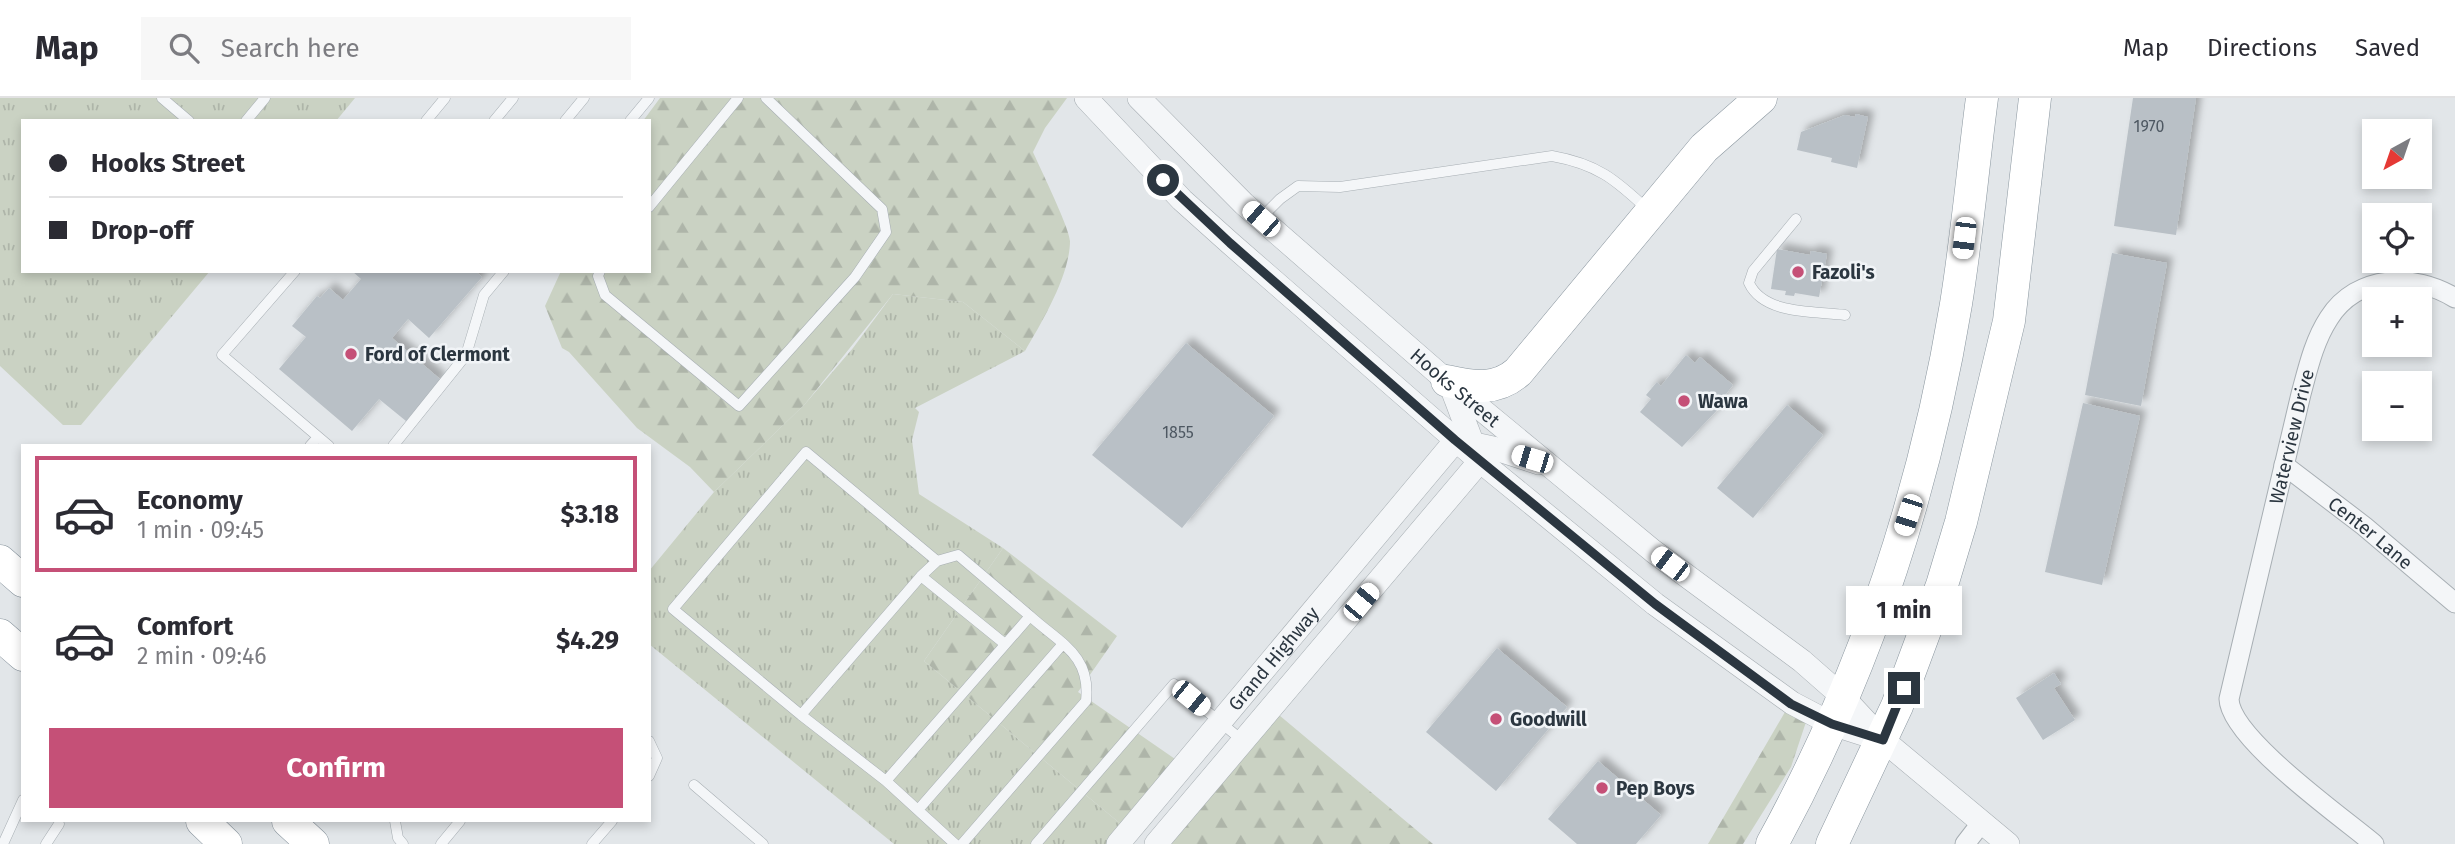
<!DOCTYPE html>
<html lang="en">
<head>
<meta charset="utf-8">
<style>
  :root { --surface:#fff; --page:#f7f7f7; --text:#2b2b33; --muted:#7c7c81; --line:#e1e1e2; --accent:#c55077 }
  body { margin:0; font-family:"Fira Sans",sans-serif; background:var(--page); color:var(--text); height:100vh; display:flex; flex-direction:column; font-size:26px; white-space:nowrap }
  * { box-sizing:border-box; margin:0 }
  p { font-size:23px; color:var(--muted) }
  .icon { flex:none; width:38px; height:38px; fill:none; stroke:currentColor; stroke-width:2; stroke-linecap:round; stroke-linejoin:round }
  .map { position:relative; flex:1; overflow:hidden }
  .sheet { position:absolute; left:21px; top:346px; width:630px; height:378px; display:flex; flex-direction:column; background:var(--surface); border-radius:0px; box-shadow:0 4px 10px #0003 }
  .sheet>* { flex:none }
  .hud { position:absolute; left:21px; top:21px; width:630px; height:154px; border-radius:0px; box-shadow:0 4px 10px #0003; display:grid; align-content:center; height:154px; padding:0 28px; background:var(--surface) }
  .needle { width:46px; rotate:220deg }
  .tools { position:absolute; left:2362px; top:21px; display:grid; gap:14px }
  .tools a { display:grid; place-items:center; width:70px; height:70px; border-radius:0px; background:var(--surface); box-shadow:0 4px 10px #0003; font-size:35px }
  .end { position:absolute; width:32px; height:32px; margin:-16px; border:9px solid #2b3640; background:#fff; box-shadow:0 0 0 4px #fff }
  .from { border-radius:50% }
  .bubble { position:absolute; height:49px; border-radius:0px; background:var(--surface); box-shadow:0 4px 10px #0003; font-size:23px; font-weight:700; line-height:49px; text-align:center }
  .car { position:absolute; width:21px; height:42px; margin:-21px -10px; border-radius:9px; box-shadow:0 0 5px 2px #0007; background:linear-gradient(#fff 24%,#345 0 40%,#fff 0 76%,#345 0 86%,#fff 0) }
  .hud b { display:flex; align-items:center; gap:24px; height:66px; font-size:26px }
  .hud b+b { border-top:2px solid var(--line) }
  .hud i { width:18px; height:18px; background:var(--text) }
  ul { padding:12px 0 0; list-style:none }
  li { display:flex; align-items:center; gap:21px; height:116px; margin:0 14px 10px; padding:0 14px; border:4px solid transparent; border-radius:0px }
  li div { flex:1 }
  li b { display:block; font-size:26px }
  li em { font-style:normal; font-weight:700 }
  li.selected { border-color:var(--accent) }
  li>.icon { width:63px; height:63px; stroke-width:1.5 }
  .action { display:flex; gap:14px; margin-top:auto; padding:14px 28px }
  .action a { flex:1; height:80px; border-radius:0px; background:var(--accent); color:#fff; font-size:28px; font-weight:700; line-height:80px; text-align:center }
  header { display:flex; align-items:center; gap:42px; box-sizing:border-box; height:98px; padding:0 35px; background:var(--surface); border-bottom:2px solid var(--line) }
  header strong { font-size:33px }
  nav { display:flex; gap:38px; margin-inline-start:auto; font-size:24px }
  .search { width:490px; height:63px; background:var(--page); display:flex; align-items:center; gap:18px; box-sizing:border-box; padding:0 24px; border-radius:0px; color:var(--muted); font-size:26px }
  .map>svg:first-child { display:block }
</style>
</head>
<body>
<header>
<strong>Map</strong>
<div class="search"><svg class="icon" aria-label="search" viewBox="0 0 24 24"><circle cx="10" cy="10" r="6"/><path d="M15 15l6 6"/></svg>Search here</div>
<nav><a>Map</a><a>Directions</a><a>Saved</a></nav>
</header>
<div class="map">
<svg width="2455" height="746" viewBox="0 0 2455 746">
  <defs>
    <pattern id="grass-tufts" width="24" height="20" patternUnits="userSpaceOnUse" patternTransform="scale(1.75)"><rect width="24" height="20" fill="#cad2c3"/><path d="M3 7l-1-3M5 7V3M7 7l1-3M15 17l-1-3M17 17v-4M19 17l1-3" fill="none" stroke="#aeb5a9"/></pattern>
    <pattern id="forest-firs" width="22" height="20" patternUnits="userSpaceOnUse" patternTransform="scale(1.75)"><rect width="22" height="20" fill="#cad2c3"/><path d="M5 1l3.5 6h-7zM16 11l3.5 6h-7z" fill="#aeb5a9"/></pattern>
    <filter id="shadow"><feDropShadow dx="6" dy="-6" stdDeviation="3.5" flood-color="#0004"/></filter>
  </defs>
  <rect width="100%" height="100%" fill="#e2e6e9"/>
  <path fill="url(#grass-tufts)" d="M 0,0 L 355,0 L 336,23 L 23,23 L 23,173 L 210,173 L 81,327 L 63,327 L 0,268 Z
    M 893,196 L 963,204 L 1025,253 L 915,310 L 919,314 L 912,342 L 919,396 L 1003,450 L 924,563 L 1122,727 L 1106,746 L 894,746 L 649,546 L 649,473 L 714,394 L 805,306 L 853,250 Z"/>
  <path fill="url(#forest-firs)" d="M 660,0 L 1067,0 L 1045,30 L 1033,54 C 1040,70 1070,131 1070,143 C 1070,177 1042,224 1025,253 L 963,204 L 893,196 L 805,306 L 714,394 L 690,369 L 637,330 L 569,254 L 562,250 L 545,208 L 561,173 L 649,173 L 649,23 L 643,23 Z
    M 1003,450 L 1117,538 L 1078,594 L 1178,663 L 1122,727 L 924,563 Z
    M 1785,614 L 1806,624 L 1791,669 L 1743,746 L 1708,746 Z
    M 1279,617 L 1433,746 L 1170,746 Z"/>
  <path fill="#b9c0c6" filter="url(#shadow)" d="M 2133,0 L 2196,0 L 2176,137 L 2114,128 Z
    M 1856,16 L 1868,19 L 1857,70 L 1831,64 L 1832,60 L 1797,52 L 1801,34 L 1845,17 L 1855,19 Z
    M 1777,151 L 1810,157 L 1811,153 L 1827,156 L 1819,199 L 1795,195 L 1794,198 L 1785,197 L 1786,193 L 1771,191 Z
    M 2112,155 L 2167,165 L 2141,308 L 2085,297 Z
    M 352,173 L 475,173 L 482,179 L 429,240 L 408,221 L 392,240 L 441,282 L 406,323 L 379,301 L 352,333 L 279,271 L 306,239 L 292,228 L 317,198 L 320,200 L 329,190 L 343,202 L 361,181 Z
    M 1186,245 L 1274,318 L 1182,430 L 1092,357 Z
    M 1686,257 L 1695,265 L 1700,259 L 1733,287 L 1718,306 L 1721,308 L 1682,349 L 1640,314 L 1651,301 L 1646,297 L 1657,284 L 1661,288 Z
    M 2083,305 L 2140,318 L 2102,487 L 2045,474 Z
    M 1787,307 L 1823,337 L 1753,420 L 1717,390 Z
    M 1497,550 L 1567,609 L 1496,693 L 1426,634 Z
    M 2054,575 L 2061,586 L 2054,590 L 2075,622 L 2043,642 L 2016,600 Z
    M 1598,663 L 1661,717 L 1636,746 L 1577,746 L 1548,721 Z"/>
  <g fill="none" stroke-linecap="round" stroke-linejoin="round">
    <defs>
      <path id="service" d="M 162,0 L 189,23
        M 246,23 L 265,0
        M 426,23 L 445,0
        M 494,23 L 513,0
        M 565,23 L 584,0
        M 630,23 L 649,0
        M 649,109 L 738,0
        M 1261,120 L 1280,101 L 1298,88 L 1340,89 L 1552,58 C 1597,66 1615,81 1648,112
        M 1796,121 L 1753,173 L 1749,185 C 1764,217 1814,213 1845,217
        M 295,173 L 222,257 L 329,348
        M 600,173 L 598,178 L 605,197 L 739,308 L 855,179 L 886,134 L 882,111 L 766,0
        M 310,348 L 318,339
        M 393,348 L 466,257 L 484,197 L 504,173
        M 921,478 L 801,617 L 673,511 L 806,354 L 937,463
        M 1005,546 L 921,478 L 937,463 L 958,457 L 1030,518
        M 801,617 L 886,683
        M 649,643 L 657,660 L 649,678
        M 694,687 L 763,746
        M 918,712 L 1062,547
        M 395,723 L 398,740 L 403,746
        M 3,746 L 23,702
        M 46,746 L 59,726
        M 441,746 L 460,723
        M 592,746 L 612,723
        M 955,746 L 886,683 L 1030,518 C 1061,546 1091,557 1086,603 L 962,746
        M 1036,746 L 1174,586 L 1243,643"/>
      <g id="minor">
        <path id="s1" d="M 2284,367 L 2364,428 L 2455,505"/>
        <path d="M 1965,746 L 1982,724"/>
        <path id="s2" d="M 2374,746 C 2342,719 2230,640 2229,601 L 2301,296 C 2308,270 2314,243 2329,220 C 2357,176 2415,175 2455,200"/>
      </g>
      <g id="tertiary">
        <path d="M 1086,0 L 1182,102 L 1230,145 L 1480,363 L 1655,506 L 1792,605 L 1832,626 L 1879,641"/>
        <path id="s3" d="M 1139,0 L 1244,106 L 1447,283 L 1653,453 L 1802,563 L 1843,599 L 1883,642 L 2008,746"/>
        <path d="M 1452,291 L 1477,357"/>
        <path id="s4" d="M 1118,746 L 1456,342 L 1493,350 L 1539,365"/>
        <path d="M 1156,746 L 1480,363"/>
      </g>
      <path id="trunk" d="M 1447,283 C 1474,289 1496,293 1518,274 L 1704,50 L 1761,0
        M 0,463 L 23,483
        M 0,537 L 23,557
        M 202,723 L 226,746
        M 288,723 L 313,746
        M 1772,746 C 1864,578 1925,394 1956,206 C 1967,138 1973,68 1982,0
        M 1832,746 L 1897,608 L 1942,487 L 1961,424 L 2009,223 L 2035,0"/>
    </defs>
    <use href="#service" stroke="#a7aeb3" stroke-width="11"/>
    <use href="#minor" stroke="#a7aeb3" stroke-width="21"/>
    <use href="#tertiary" stroke="#a7aeb3" stroke-width="24"/>
    <use href="#trunk" stroke="#8a969f" stroke-width="33"/>
    <use href="#service" stroke="#f4f6f8" stroke-width="10"/>
    <use href="#minor" stroke="#f4f6f8" stroke-width="19"/>
    <use href="#tertiary" stroke="#f4f6f8" stroke-width="23"/>
    <use href="#trunk" stroke="#fff" stroke-width="32"/>
  </g>
  <g fill="none" stroke-linecap="round" stroke-linejoin="round">
    <path stroke="#2b3640" stroke-width="9" d="M 1163,82 L 1230,145 L 1455,342 L 1655,506 L 1791,606 L 1832,626 L 1883,642 L 1904,590"/>
  </g>
  <g fill="#c55077" stroke="#f1f4f7" stroke-width="2.5">
    <circle cx="1798" cy="174" r="7"/>
    <circle cx="351" cy="256" r="7"/>
    <circle cx="1684" cy="303" r="7"/>
    <circle cx="1496" cy="621" r="7"/>
    <circle cx="1602" cy="690" r="7"/>
  </g>
  <g text-anchor="middle" dominant-baseline="central" stroke-width="5" stroke-linejoin="round" paint-order="stroke">
    <g font-size="16" fill="#4e5862">
      <text x="2149" y="28">1970</text>
      <text x="1178" y="334">1855</text>
    </g>
    <g font-size="19" font-weight="bold" fill="#2b3640" stroke="#f1f4f7" text-anchor="start">
      <text x="1812" y="174">Fazoli's</text>
      <text x="365" y="256">Ford of Clermont</text>
      <text x="1698" y="303">Wawa</text>
      <text x="1510" y="621">Goodwill</text>
      <text x="1616" y="690">Pep Boys</text>
    </g>
    <g font-size="19" fill="#2b3640" stroke="#f1f4f7">
      <text stroke="none"><textPath href="#s3" startOffset="429">Hooks Street</textPath></text>
      <text stroke="none"><textPath href="#s2" startOffset="478">Waterview Drive</textPath></text>
      <text stroke="none"><textPath href="#s1" startOffset="110">Center Lane</textPath></text>
      <text stroke="none"><textPath href="#s4" startOffset="242">Grand Highway</textPath></text>
    </g>
  </g>
</svg>
<div class="tools">
<a><svg class="needle" viewBox="-14 -14 28 28"><path d="M0-13l5 13h-10z" fill="#e53935"/><path d="M0 13l5-13h-10z" fill="#7c7c81"/></svg></a>
<a><svg class="icon" aria-label="locate" viewBox="0 0 24 24"><circle cx="12" cy="12" r="6"/><path d="M12 2v4M12 18v4M2 12h4M18 12h4"/></svg></a>
<a>+</a>
<a>−</a>
</div>
<i class="end from" style="left:1163px;top:82px"></i>
<i class="end" style="left:1904px;top:590px"></i>
<div class="bubble" style="left:1846px;top:488px;width:116px">1 min</div>
<i class="car" style="left:1261px;top:121px;rotate:311deg"></i>
<i class="car" style="left:1964px;top:140px;rotate:187deg"></i>
<i class="car" style="left:1532px;top:361px;rotate:287deg"></i>
<i class="car" style="left:1908px;top:417px;rotate:198deg"></i>
<i class="car" style="left:1670px;top:466px;rotate:307deg"></i>
<i class="car" style="left:1361px;top:504px;rotate:40deg"></i>
<i class="car" style="left:1191px;top:600px;rotate:129deg"></i>
<div class="hud">
<b><i class="from"></i>Hooks Street</b>
<b><i></i>Drop-off</b>
</div>
<section class="sheet">
<ul>
<li class="selected"><svg class="icon" aria-label="car" viewBox="0 0 24 24"><path d="M5 17H2v-5l4-1 3-4h7l3 4 3 1v5h-3M9 17h6M6 11h13"/><circle cx="7" cy="17" r="2"/><circle cx="17" cy="17" r="2"/></svg><div><b>Economy</b><p>1 min · 09:45</p></div><em>$3.18</em></li>
<li><svg class="icon" aria-label="car" viewBox="0 0 24 24"><path d="M5 17H2v-5l4-1 3-4h7l3 4 3 1v5h-3M9 17h6M6 11h13"/><circle cx="7" cy="17" r="2"/><circle cx="17" cy="17" r="2"/></svg><div><b>Comfort</b><p>2 min · 09:46</p></div><em>$4.29</em></li>
</ul>
<div class="action"><a>Confirm</a></div>
</section>
</div>
</body>
</html>
